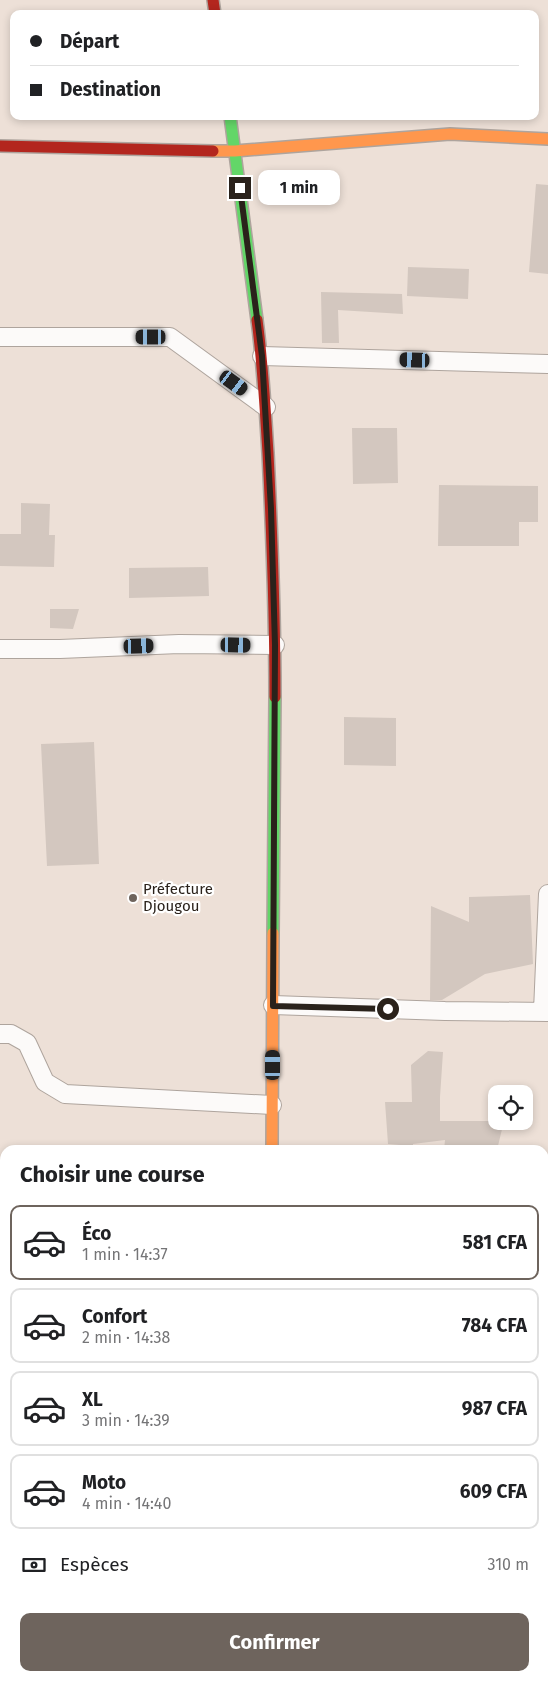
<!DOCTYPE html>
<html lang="fr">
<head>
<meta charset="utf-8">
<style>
  :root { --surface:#fff; --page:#f2f2f2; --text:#202124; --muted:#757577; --line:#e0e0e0; --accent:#6e645d }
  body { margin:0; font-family:"Fira Sans",sans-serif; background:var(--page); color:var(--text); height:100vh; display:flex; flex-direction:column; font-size:19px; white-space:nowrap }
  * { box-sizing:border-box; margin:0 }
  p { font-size:16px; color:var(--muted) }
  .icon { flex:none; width:28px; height:28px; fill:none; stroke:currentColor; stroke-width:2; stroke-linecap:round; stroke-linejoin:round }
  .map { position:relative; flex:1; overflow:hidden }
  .drawer { position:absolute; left:0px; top:1145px; width:549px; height:536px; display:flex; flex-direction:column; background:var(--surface); border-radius:15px 15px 0 0; box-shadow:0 2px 8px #0003 }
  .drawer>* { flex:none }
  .banner { position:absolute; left:10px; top:10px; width:529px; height:110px; border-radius:10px; box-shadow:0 2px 8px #0003; display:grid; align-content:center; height:110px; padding:0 20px; background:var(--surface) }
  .controls { position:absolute; left:488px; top:1085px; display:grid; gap:10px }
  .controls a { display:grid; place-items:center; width:45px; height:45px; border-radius:10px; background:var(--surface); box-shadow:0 2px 8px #0003; font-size:25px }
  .end { position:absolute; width:22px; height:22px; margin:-11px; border:6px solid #2a221b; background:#fff; box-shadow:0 0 0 2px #fff }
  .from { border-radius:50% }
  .bubble { position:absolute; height:35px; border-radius:10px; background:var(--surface); box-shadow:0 2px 8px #0003; font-size:16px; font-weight:700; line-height:35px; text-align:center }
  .car { position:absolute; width:15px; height:30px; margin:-15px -8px; border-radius:6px; box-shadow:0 0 4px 1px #0007; background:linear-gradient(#222 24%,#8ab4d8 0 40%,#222 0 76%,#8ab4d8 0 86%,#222 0) }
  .banner b { display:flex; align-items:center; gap:18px; height:48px; font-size:19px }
  .banner b+b { border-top:1px solid var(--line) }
  .banner i { width:12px; height:12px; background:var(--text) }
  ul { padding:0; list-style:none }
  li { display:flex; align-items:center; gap:15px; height:75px; margin:0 10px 8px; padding:0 10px; border:2px solid var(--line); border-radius:10px }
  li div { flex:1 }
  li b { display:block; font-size:19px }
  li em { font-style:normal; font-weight:700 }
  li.selected { border-color:var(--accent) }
  li>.icon { width:45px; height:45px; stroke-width:1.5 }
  h2 { padding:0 20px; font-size:22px; line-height:60px }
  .pay { display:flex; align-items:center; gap:12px; height:55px; padding:0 20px; font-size:19px }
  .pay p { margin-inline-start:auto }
  .cta { display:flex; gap:10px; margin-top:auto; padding:10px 20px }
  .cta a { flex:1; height:58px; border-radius:10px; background:var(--accent); color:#fff; font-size:20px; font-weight:700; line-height:58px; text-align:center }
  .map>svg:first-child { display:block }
</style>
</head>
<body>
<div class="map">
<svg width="548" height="1681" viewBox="0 0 548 1681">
  <rect width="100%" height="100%" fill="#ede0d7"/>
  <path fill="#d3c7bf" d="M 536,184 L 548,185 L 548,274 L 529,272 Z
    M 408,267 L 469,269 L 468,299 L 407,296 Z
    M 321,292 L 402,294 L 403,314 L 338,310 L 339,343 L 322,343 Z
    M 352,428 L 397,428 L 398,483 L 353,484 Z
    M 439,485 L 538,486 L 538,522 L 519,522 L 519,546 L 438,546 Z
    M 21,503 L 50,504 L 49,535 L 55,535 L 54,567 L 0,566 L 0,534 L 21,534 Z
    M 208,567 L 209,596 L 129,598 L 129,568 Z
    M 50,609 L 79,609 L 73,629 L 50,628 Z
    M 344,717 L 396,718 L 396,766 L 344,765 Z
    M 94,742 L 99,864 L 47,866 L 41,744 Z
    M 530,895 L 533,964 L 485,974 L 442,1000 L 430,1000 L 431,906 L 469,922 L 469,897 Z
    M 428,1051 L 443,1052 L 440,1097 L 440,1121 L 504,1121 L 497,1150 L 444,1150 L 445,1140 L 413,1144 L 413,1146 L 388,1144 L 385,1102 L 412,1102 L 411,1065 Z"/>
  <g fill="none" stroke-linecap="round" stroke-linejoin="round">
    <defs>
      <path id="street" d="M 0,337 L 170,337 L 266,407
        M 262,356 L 548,364
        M 0,649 L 60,649 L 179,644 L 275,645
        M 273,1005 L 445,1011 L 548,1012
        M 543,1011 L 548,894
        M 0,1034 L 11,1034 L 27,1043 L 45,1082 L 65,1094 L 272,1105
        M 544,1230 L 548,1230
        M 0,1578 L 5,1583
        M 100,1676 L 104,1681
        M 534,1676 L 534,1681"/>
      <path id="fast" d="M 230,116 L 257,320
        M 273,933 L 275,697"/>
      <path id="slow" d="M 213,151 L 235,151 L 450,134 L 548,139
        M 272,1150 L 273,933"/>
      <path id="jam" d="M 213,0 L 215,14
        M 0,146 L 213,151
        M 257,320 C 263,364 265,408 268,453 C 272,534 275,616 275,697
        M 269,1676 L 269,1681"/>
    </defs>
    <use href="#street" stroke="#aea49d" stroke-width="20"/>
    <use href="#fast" stroke="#aea49d" stroke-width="14"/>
    <use href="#slow" stroke="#aea49d" stroke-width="14"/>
    <use href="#jam" stroke="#aea49d" stroke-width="14"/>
    <use href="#street" stroke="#fcfaf9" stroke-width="18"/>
    <use href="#fast" stroke="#63d668" stroke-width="11"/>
    <use href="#slow" stroke="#ff974d" stroke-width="11"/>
    <use href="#jam" stroke="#b3261e" stroke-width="11"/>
  </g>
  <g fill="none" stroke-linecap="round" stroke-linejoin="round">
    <path stroke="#2a221b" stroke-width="6" d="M 240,188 L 262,356 L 271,509 L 275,645 L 273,1006 L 388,1009"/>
  </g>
  <circle fill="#6e645d" stroke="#fff" stroke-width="2" cx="133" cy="898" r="5"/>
  <g text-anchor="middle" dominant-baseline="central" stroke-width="4.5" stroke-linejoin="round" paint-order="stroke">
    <g font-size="15" fill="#2a221b" stroke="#fff" text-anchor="start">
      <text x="143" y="889">Préfecture<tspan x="143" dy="17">Djougou</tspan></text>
    </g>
  </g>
</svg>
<div class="controls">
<a><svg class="icon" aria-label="locate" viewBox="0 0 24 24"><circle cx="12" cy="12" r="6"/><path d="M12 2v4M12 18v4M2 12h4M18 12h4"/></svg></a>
</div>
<i class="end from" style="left:388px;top:1009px"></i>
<i class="end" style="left:240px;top:188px"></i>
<div class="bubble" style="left:258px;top:170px;width:82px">1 min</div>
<i class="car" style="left:151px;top:337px;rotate:270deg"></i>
<i class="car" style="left:415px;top:360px;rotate:272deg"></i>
<i class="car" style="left:234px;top:383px;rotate:126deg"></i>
<i class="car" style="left:236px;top:645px;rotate:91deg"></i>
<i class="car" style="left:139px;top:646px;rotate:88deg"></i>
<i class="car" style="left:273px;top:1065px;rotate:0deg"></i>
<div class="banner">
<b><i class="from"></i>Départ</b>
<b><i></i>Destination</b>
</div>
<section class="drawer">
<h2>Choisir une course</h2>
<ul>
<li class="selected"><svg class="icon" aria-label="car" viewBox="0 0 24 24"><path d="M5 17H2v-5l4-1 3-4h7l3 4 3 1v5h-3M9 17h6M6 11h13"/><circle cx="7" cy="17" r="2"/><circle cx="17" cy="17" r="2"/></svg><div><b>Éco</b><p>1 min · 14:37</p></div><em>581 CFA</em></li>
<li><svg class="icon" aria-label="car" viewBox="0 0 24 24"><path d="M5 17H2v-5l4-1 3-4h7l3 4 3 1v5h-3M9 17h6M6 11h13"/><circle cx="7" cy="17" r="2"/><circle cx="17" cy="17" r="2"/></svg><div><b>Confort</b><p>2 min · 14:38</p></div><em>784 CFA</em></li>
<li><svg class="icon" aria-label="car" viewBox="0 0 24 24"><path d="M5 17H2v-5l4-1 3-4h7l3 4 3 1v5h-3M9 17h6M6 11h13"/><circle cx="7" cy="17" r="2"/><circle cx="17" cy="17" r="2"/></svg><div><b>XL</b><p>3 min · 14:39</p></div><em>987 CFA</em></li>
<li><svg class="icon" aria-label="car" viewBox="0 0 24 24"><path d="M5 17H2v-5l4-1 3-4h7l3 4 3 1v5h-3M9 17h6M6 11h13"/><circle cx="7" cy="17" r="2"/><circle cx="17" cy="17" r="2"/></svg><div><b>Moto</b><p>4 min · 14:40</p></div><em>609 CFA</em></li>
</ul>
<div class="pay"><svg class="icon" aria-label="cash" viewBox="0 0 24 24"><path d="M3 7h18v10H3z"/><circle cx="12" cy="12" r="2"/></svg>Espèces<p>310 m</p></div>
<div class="cta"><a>Confirmer</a></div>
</section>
</div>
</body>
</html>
